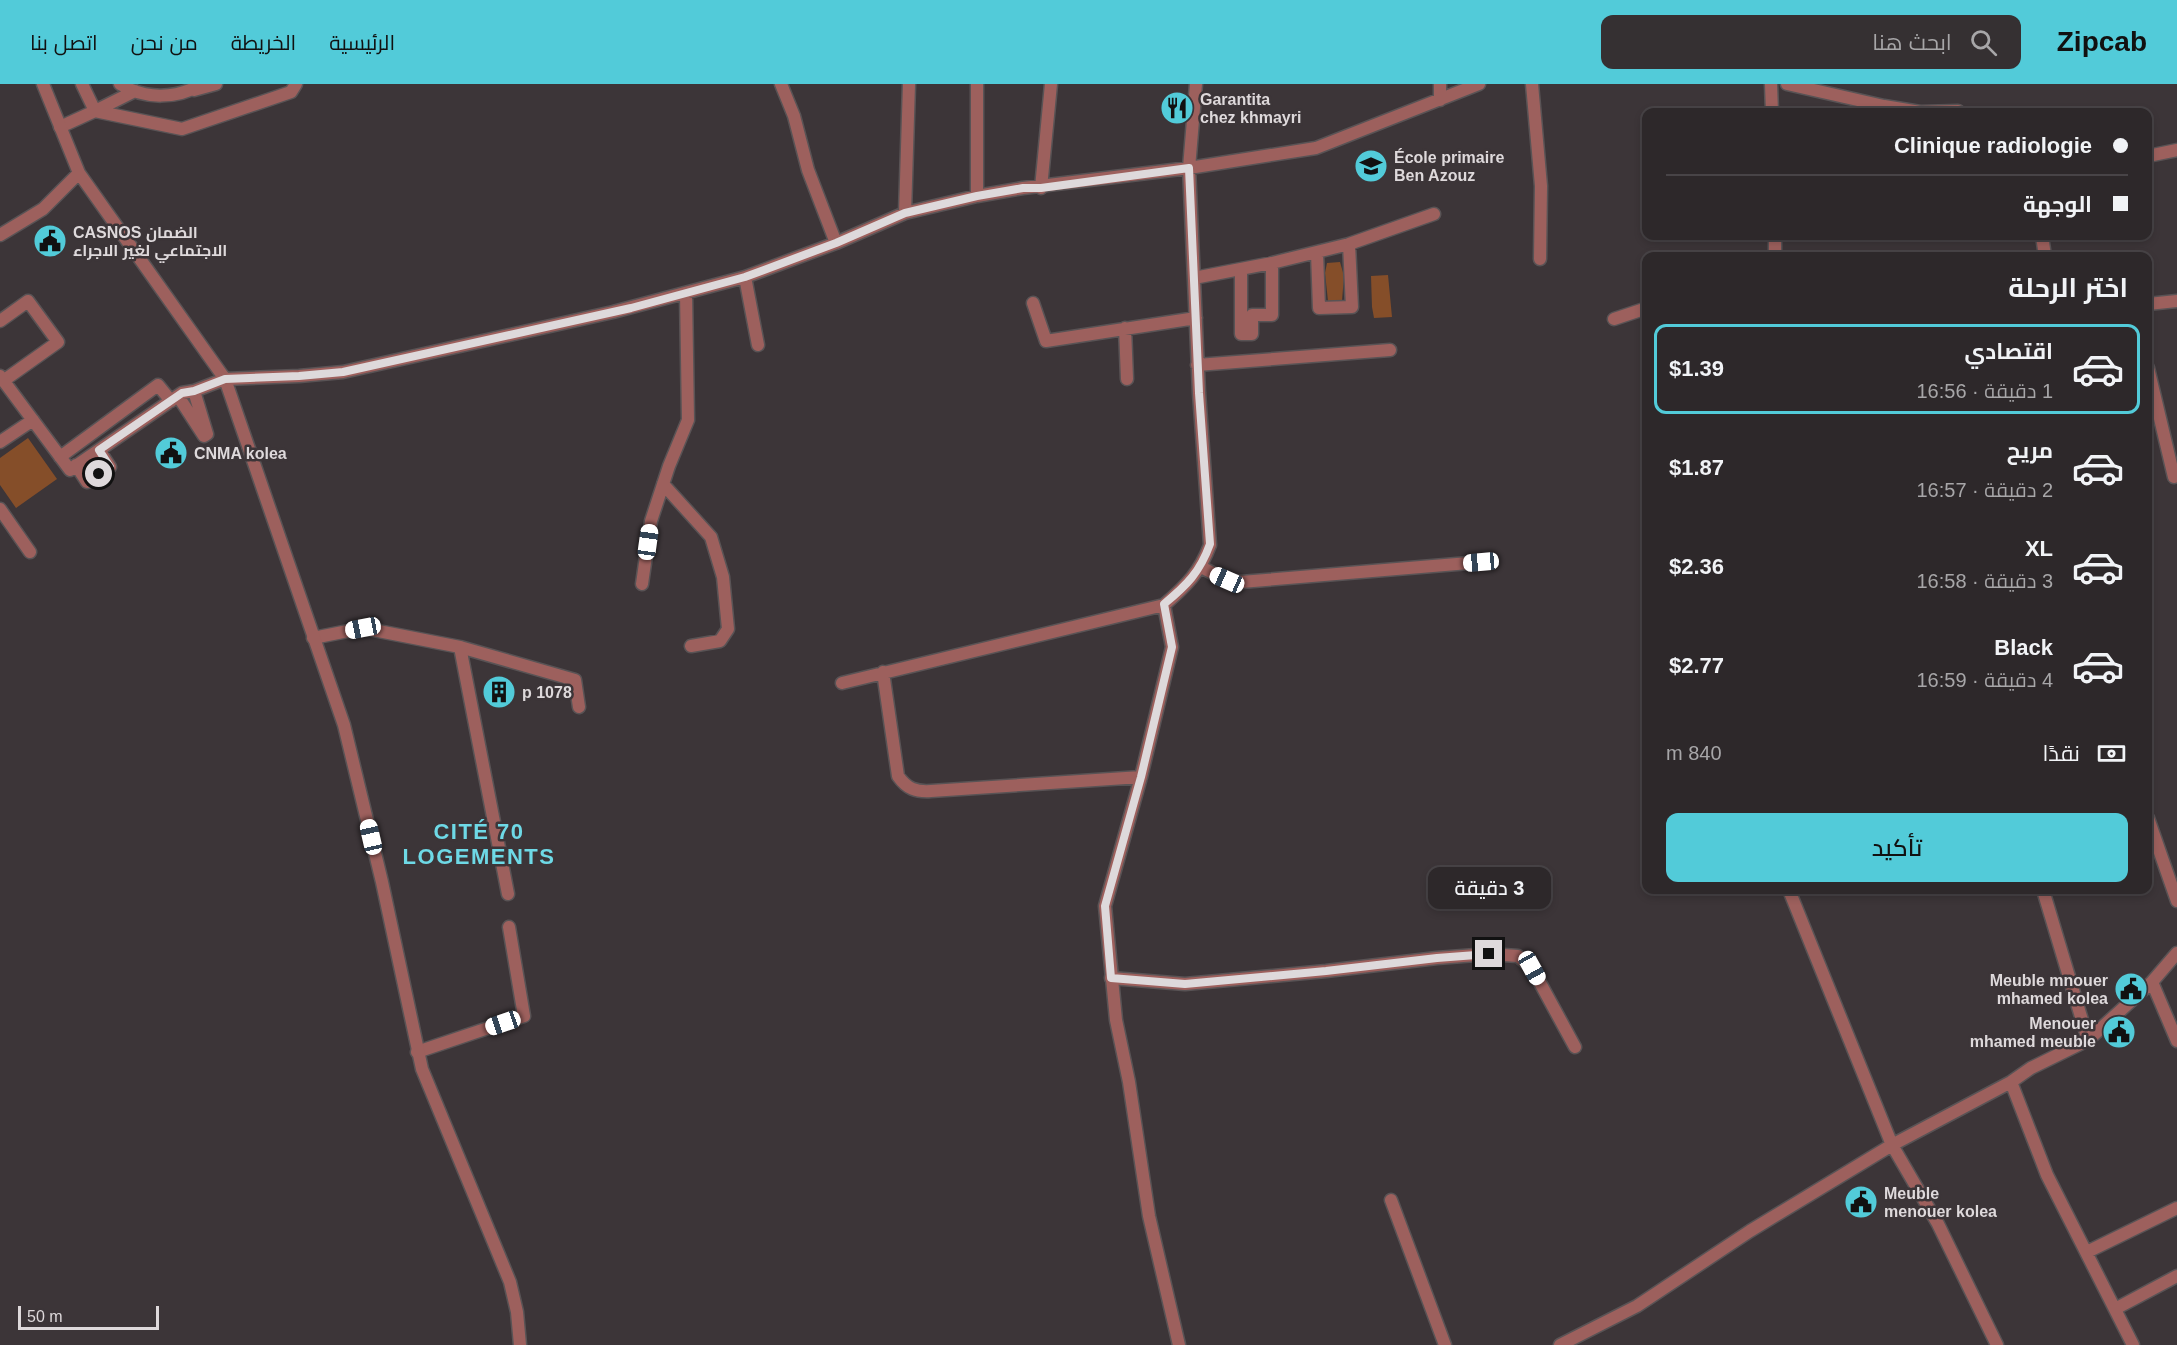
<!DOCTYPE html>
<html lang="ar">
<head>
<meta charset="utf-8">
<style>
  :root { --surface:#2d282a; --page:#353032; --text:#f1f3f6; --muted:#a7a6a8; --line:#484447; --accent:#52cbd9 }
  body { margin:0; font-family:Arial,Cairo,sans-serif; background:var(--page); color:var(--text); direction:rtl; height:100vh; display:flex; flex-direction:column; font-size:22px; white-space:nowrap }
  * { box-sizing:border-box; margin:0 }
  p { font-size:20px; color:var(--muted) }
  .icon { flex:none; width:33px; height:33px; fill:none; stroke:currentColor; stroke-width:2; stroke-linecap:round; stroke-linejoin:round }
  .map { position:relative; flex:1; overflow:hidden; direction:ltr }
  .drawer { position:absolute; left:1642px; top:168px; width:510px; height:642px; display:flex; flex-direction:column; background:var(--surface); border-radius:12px; box-shadow:0 3px 9px #0003,0 0 0 2px var(--line); direction:rtl }
  .drawer>* { flex:none }
  .top-card { position:absolute; left:1642px; top:24px; width:510px; height:132px; border-radius:12px; box-shadow:0 3px 9px #0003,0 0 0 2px var(--line); direction:rtl; display:grid; align-content:center; height:132px; padding:0 24px; background:var(--surface) }
  .scale { position:absolute; left:18px; bottom:15px; width:141px; box-sizing:border-box; padding-left:6px; border:3px solid #ded9db; border-top:0; font-size:16px; line-height:21px; white-space:nowrap; color:#ded9db; -webkit-text-stroke:4px #3c3538; paint-order:stroke }
  .end { position:absolute; width:27px; height:27px; margin:-14px; border:8px solid #ded9db; background:#111; box-shadow:0 0 0 3px #111 }
  .from { border-radius:50% }
  .bubble { position:absolute; height:42px; border-radius:12px; background:var(--surface); box-shadow:0 3px 9px #0003,0 0 0 2px var(--line); font-size:20px; font-weight:600; line-height:42px; text-align:center; direction:rtl }
  .car { position:absolute; width:18px; height:36px; margin:-18px -9px; border-radius:8px; box-shadow:0 0 4px 2px #0007; background:linear-gradient(#fff 24%,#345 0 40%,#fff 0 76%,#345 0 86%,#fff 0) }
  .top-card b { display:flex; align-items:center; gap:21px; height:57px; font-size:22px }
  .top-card b+b { border-top:2px solid var(--line) }
  .top-card i { width:15px; height:15px; background:var(--text) }
  ul { padding:0; list-style:none }
  li { display:flex; align-items:center; gap:18px; height:90px; margin:0 12px 9px; padding:0 12px; border:3px solid transparent; border-radius:12px }
  li div { flex:1 }
  li b { display:block; font-size:22px }
  li em { font-style:normal; font-weight:600 }
  li.active { border-color:var(--accent) }
  li>.icon { width:54px; height:54px; stroke-width:1.5 }
  h2 { padding:0 24px; font-size:27px; line-height:72px }
  .pay { display:flex; align-items:center; gap:15px; height:66px; padding:0 24px; font-size:22px }
  .pay p { margin-inline-start:auto }
  .action { display:flex; gap:12px; margin-top:auto; padding:12px 24px }
  .action a { flex:1; height:69px; border-radius:12px; background:var(--accent); color:#111; font-size:24px; font-weight:600; line-height:69px; text-align:center }
  header { display:flex; align-items:center; gap:36px; box-sizing:border-box; height:84px; padding:0 30px; background:var(--accent); color:#111 }
  header strong { font-size:28px }
  nav { display:flex; gap:33px; margin-inline-start:auto; font-size:21px }
  .search { width:420px; height:54px; background:var(--page); display:flex; align-items:center; gap:15px; box-sizing:border-box; padding:0 21px; border-radius:12px; color:var(--muted); font-size:22px }
  .map>svg:first-child { display:block }
</style>
</head>
<body>
<header>
<strong>Zipcab</strong>
<div class="search"><svg class="icon" aria-label="search" viewBox="0 0 24 24"><circle cx="10" cy="10" r="6"/><path d="M15 15l6 6"/></svg>ابحث هنا</div>
<nav><a>الرئيسية</a><a>الخريطة</a><a>من نحن</a><a>اتصل بنا</a></nav>
</header>
<div class="map">
<svg width="2177" height="1261" viewBox="0 0 2177 1261">
  <rect width="100%" height="100%" fill="#3c3538"/>
  <path fill="#854e29" d="M 1340,178 L 1344,192 L 1342,217 L 1328,217 L 1325,189 L 1327,179 Z
    M 1388,191 L 1392,233 L 1374,234 L 1372,223 L 1371,192 Z
    M 28,354 L 57,395 L 16,424 L 0,401 L 0,374 Z"/>
  <g fill="none" stroke-linecap="round" stroke-linejoin="round">
    <defs>
      <path id="lane" d="M 82,0 L 95,27 L 135,7
        M 120,0 C 145,16 177,15 202,0
        M 194,6 L 216,0
        M 60,43 L 95,27 L 182,45 L 291,8 L 296,0
        M 313,554 L 363,544 L 460,563 L 508,810
        M 460,563 L 575,596 L 579,623
        M 1111,894 L 1185,900 L 1326,887 L 1437,874 L 1489,870 L 1518,872 L 1532,884 L 1575,963
        M 417,968 L 524,932 L 509,843"/>
      <path id="street" d="M 43,0 L 79,89 L 225,295 L 344,641 L 382,798 L 422,985 L 510,1198 L 517,1228 L 520,1261
        M 781,0 L 794,32 L 808,86 L 836,159
        M 977,0 L 977,112
        M 1440,0 L 1440,16
        M 1532,0 L 1541,102 L 1540,175
        M 1771,0 L 1772,28
        M 1787,0 L 1884,22 L 1920,28 L 1958,27
        M 2148,72 L 2177,66
        M 1041,104 L 1051,0
        M 905,129 L 909,0
        M 0,151 L 43,125 L 79,89
        M 1775,152 L 1775,172
        M 2042,152 L 2045,172
        M 1317,169 L 1319,224 L 1352,223 L 1349,160
        M 1241,185 L 1241,250 L 1252,250 L 1252,231 L 1272,231 L 1272,179
        M 745,193 L 758,261
        M 1194,194 L 1272,179 L 1349,160 L 1434,130
        M 1033,219 L 1046,257 L 1196,234
        M 2148,220 L 2177,217
        M 1614,235 L 1647,224
        M 0,237 L 28,217 L 58,258 L 3,297
        M 1125,244 L 1127,295
        M 1197,281 L 1390,266
        M 2148,284 L 2174,393 L 2177,392
        M 0,292 L 70,386 L 182,309 L 194,307 L 225,295 L 299,292 L 343,288 L 613,228 L 745,193 L 836,159 L 905,129 L 977,112 L 1023,104 L 1189,84 L 1316,64 L 1479,0
        M 178,312 L 204,352 L 207,350 L 194,307
        M 0,358 L 33,336
        M 60,373 L 158,301 L 171,317
        M 76,381 L 87,398 L 110,383 L 99,366
        M 663,400 L 711,453 L 723,493 L 728,545 L 720,557 L 691,562
        M 0,425 L 30,468
        M 1201,483 L 1226,496 L 1241,498 L 1481,478
        M 642,500 L 651,437 L 669,382 L 688,336 L 686,209
        M 883,588 L 898,692 C 907,705 916,708 931,707 L 1141,693
        M 842,599 L 1164,521
        M 2148,734 L 2177,817
        M 1789,806 L 1892,1061 L 1938,1140 L 1997,1261
        M 2043,806 L 2088,956
        M 2152,898 L 2177,957
        M 2011,998 L 2047,1091 L 2133,1261
        M 1391,1116 L 1445,1261
        M 2087,1168 L 2177,1124
        M 2115,1225 L 2177,1192
        M 1179,1261 L 1149,1132 L 1129,998 L 1116,936 L 1105,822 L 1141,693 L 1172,563 L 1164,521 C 1187,501 1200,488 1210,461 L 1199,309 L 1189,84 L 1196,0
        M 1560,1261 L 1637,1222 L 1750,1147 L 1892,1061 L 2011,998 L 2031,984 L 2088,956 L 2152,898 L 2177,869"/>
    </defs>
    <use href="#lane" stroke="#595355" stroke-width="15"/>
    <use href="#street" stroke="#595355" stroke-width="15"/>
    <use href="#lane" stroke="#9d605d" stroke-width="12"/>
    <use href="#street" stroke="#9d605d" stroke-width="12"/>
  </g>
  <g fill="none" stroke-linecap="round" stroke-linejoin="round">
    <path stroke="#ded9db" stroke-width="8" d="M 99,390 L 110,383 L 99,366 L 182,309 L 194,307 L 225,295 L 299,292 L 343,288 L 631,224 L 745,193 L 836,159 L 905,129 L 977,112 L 1023,104 L 1041,104 L 1189,84 L 1199,309 L 1210,460 C 1200,488 1187,501 1164,520 L 1172,563 L 1141,693 L 1105,822 L 1111,894 L 1185,900 L 1326,887 L 1437,874 L 1489,870"/>
  </g>
  <defs>
    <symbol id="restaurant-disc" viewBox="-11 -11 22 22"><circle r="9.5" fill="#52cbd9" stroke="#3c3538"/><path d="M-5-6h1v4h1v-4h1v4h1v-4h1v5L-1.5 .5V6h-2V.5L-5-1ZM5-6V6H3V1.5H1.5Q1.5-4 5-6Z" fill="#111"/></symbol>
    <symbol id="school-disc" viewBox="-11 -11 22 22"><circle r="9.5" fill="#52cbd9" stroke="#3c3538"/><path d="M0-5L7-2L0 1L-7-2ZM-4 1L0 2.5L4 1V4Q0 6-4 4Z" fill="#111"/></symbol>
    <symbol id="civic-disc" viewBox="-11 -11 22 22"><circle r="9.5" fill="#52cbd9" stroke="#3c3538"/><path d="M-.6-6.5H3V-4.5H.6V-3L4-1V1h2V6H-6V1h2V-1L-.6-3ZM-1.2 2.5V6h2.4V2.5Z" fill="#111"/></symbol>
    <symbol id="building-disc" viewBox="-11 -11 22 22"><circle r="9.5" fill="#52cbd9" stroke="#3c3538"/><path d="M-4-6H4V6H1V3H-1V6H-4ZM-2.5-4.3h1.7v1.8h-1.7ZM.8-4.3h1.7v1.8H.8ZM-2.5-1h1.7V.8h-1.7ZM.8-1h1.7V.8H.8Z" fill="#111"/></symbol>
  </defs>
  <g fill-rule="evenodd">
    <use href="#restaurant-disc" x="1158" y="5" width="38" height="38"/>
    <use href="#school-disc" x="1352" y="63" width="38" height="38"/>
    <use href="#civic-disc" x="31" y="138" width="38" height="38"/>
    <use href="#civic-disc" x="152" y="350" width="38" height="38"/>
    <use href="#building-disc" x="480" y="589" width="38" height="38"/>
    <use href="#civic-disc" x="2112" y="886" width="38" height="38"/>
    <use href="#civic-disc" x="2100" y="929" width="38" height="38"/>
    <use href="#civic-disc" x="1842" y="1099" width="38" height="38"/>
  </g>
  <g text-anchor="middle" dominant-baseline="central" stroke-width="5" stroke-linejoin="round" paint-order="stroke">
    <g font-size="16" font-weight="bold" fill="#ded9db" stroke="#3c3538" text-anchor="start">
      <text x="1200" y="15">Garantita<tspan x="1200" dy="18">chez khmayri</tspan></text>
      <text x="1394" y="73">École primaire<tspan x="1394" dy="18">Ben Azouz</tspan></text>
      <text x="73" y="148">CASNOS الضمان<tspan x="73" dy="18">الاجتماعي لغير الاجراء</tspan></text>
      <text x="194" y="369">CNMA kolea</text>
      <text x="522" y="608">p 1078</text>
      <text x="2108" y="896" text-anchor="end">Meuble mnouer<tspan x="2108" dy="18">mhamed kolea</tspan></text>
      <text x="2096" y="939" text-anchor="end">Menouer<tspan x="2096" dy="18">mhamed meuble</tspan></text>
      <text x="1884" y="1109">Meuble<tspan x="1884" dy="18">menouer kolea</tspan></text>
    </g>
    <g font-size="22" font-weight="bold" letter-spacing="1.5" fill="#6ed9e6" stroke="#3c3538">
      <text x="479" y="747">CITÉ 70<tspan x="479" dy="25">LOGEMENTS</tspan></text>
    </g>
  </g>
</svg>
<div class="scale">50 m</div>
<i class="end from" style="left:99px;top:390px"></i>
<i class="end" style="left:1489px;top:870px"></i>
<div class="bubble" style="left:1428px;top:783px;width:123px">3 دقيقة</div>
<i class="car" style="left:648px;top:458px;rotate:8deg"></i>
<i class="car" style="left:1481px;top:478px;rotate:265deg"></i>
<i class="car" style="left:1227px;top:496px;rotate:294deg"></i>
<i class="car" style="left:363px;top:544px;rotate:259deg"></i>
<i class="car" style="left:371px;top:753px;rotate:347deg"></i>
<i class="car" style="left:1532px;top:884px;rotate:151deg"></i>
<i class="car" style="left:503px;top:939px;rotate:251deg"></i>
<div class="top-card">
<b><i class="from"></i>Clinique radiologie</b>
<b><i></i>الوجهة</b>
</div>
<section class="drawer">
<h2>اختر الرحلة</h2>
<ul>
<li class="active"><svg class="icon" aria-label="car" viewBox="0 0 24 24"><path d="M5 17H2v-5l4-1 3-4h7l3 4 3 1v5h-3M9 17h6M6 11h13"/><circle cx="7" cy="17" r="2"/><circle cx="17" cy="17" r="2"/></svg><div><b>اقتصادي</b><p>1 دقيقة · 16:56</p></div><em>$1.39</em></li>
<li><svg class="icon" aria-label="car" viewBox="0 0 24 24"><path d="M5 17H2v-5l4-1 3-4h7l3 4 3 1v5h-3M9 17h6M6 11h13"/><circle cx="7" cy="17" r="2"/><circle cx="17" cy="17" r="2"/></svg><div><b>مريح</b><p>2 دقيقة · 16:57</p></div><em>$1.87</em></li>
<li><svg class="icon" aria-label="car" viewBox="0 0 24 24"><path d="M5 17H2v-5l4-1 3-4h7l3 4 3 1v5h-3M9 17h6M6 11h13"/><circle cx="7" cy="17" r="2"/><circle cx="17" cy="17" r="2"/></svg><div><b>XL</b><p>3 دقيقة · 16:58</p></div><em>$2.36</em></li>
<li><svg class="icon" aria-label="car" viewBox="0 0 24 24"><path d="M5 17H2v-5l4-1 3-4h7l3 4 3 1v5h-3M9 17h6M6 11h13"/><circle cx="7" cy="17" r="2"/><circle cx="17" cy="17" r="2"/></svg><div><b>Black</b><p>4 دقيقة · 16:59</p></div><em>$2.77</em></li>
</ul>
<div class="pay"><svg class="icon" aria-label="cash" viewBox="0 0 24 24"><path d="M3 7h18v10H3z"/><circle cx="12" cy="12" r="2"/></svg>نقدًا<p>840 m</p></div>
<div class="action"><a>تأكيد</a></div>
</section>
</div>
</body>
</html>
